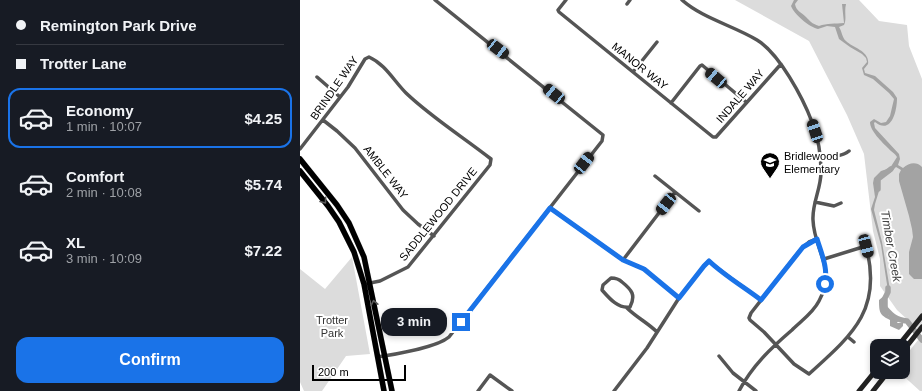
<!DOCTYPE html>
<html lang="en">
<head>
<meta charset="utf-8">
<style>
  :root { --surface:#171b24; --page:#20242c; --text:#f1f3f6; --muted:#9ea1a6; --line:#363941; --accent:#1a73e8 }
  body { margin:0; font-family:Helvetica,sans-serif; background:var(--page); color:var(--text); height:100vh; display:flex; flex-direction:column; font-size:15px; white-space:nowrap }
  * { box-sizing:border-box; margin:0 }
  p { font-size:13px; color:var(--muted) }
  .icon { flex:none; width:22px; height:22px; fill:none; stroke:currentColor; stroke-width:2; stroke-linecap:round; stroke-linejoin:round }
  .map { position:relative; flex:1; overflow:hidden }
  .drawer { display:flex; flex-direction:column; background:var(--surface); width:300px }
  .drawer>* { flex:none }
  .top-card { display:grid; align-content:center; height:88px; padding:0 16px; background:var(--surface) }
  .buttons { position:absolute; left:570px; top:339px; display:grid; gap:8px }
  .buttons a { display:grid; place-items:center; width:40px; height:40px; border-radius:8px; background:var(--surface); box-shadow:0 2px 6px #0003; font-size:20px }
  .scale { position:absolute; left:12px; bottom:10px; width:94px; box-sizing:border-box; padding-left:4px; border:2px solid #000; border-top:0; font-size:11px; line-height:14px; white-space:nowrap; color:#000; -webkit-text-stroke:3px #fff; paint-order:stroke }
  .end { position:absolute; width:18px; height:18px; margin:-9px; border:5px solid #1a73e8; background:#fff; box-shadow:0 0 0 2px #fff }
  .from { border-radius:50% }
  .bubble { position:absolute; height:28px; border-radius:12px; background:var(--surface); box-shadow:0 2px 6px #0003; font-size:13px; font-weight:600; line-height:28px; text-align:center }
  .car { position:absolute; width:12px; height:24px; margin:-12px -6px; border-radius:5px; box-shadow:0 0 3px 1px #0007; background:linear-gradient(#222 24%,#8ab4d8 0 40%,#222 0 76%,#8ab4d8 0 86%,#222 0) }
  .top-card b { display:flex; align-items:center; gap:14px; height:38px; font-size:15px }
  .top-card b+b { border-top:1px solid var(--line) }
  .top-card i { width:10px; height:10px; background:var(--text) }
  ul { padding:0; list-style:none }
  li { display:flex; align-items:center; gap:12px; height:60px; margin:0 8px 6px; padding:0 8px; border:2px solid transparent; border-radius:12px }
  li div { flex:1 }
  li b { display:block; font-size:15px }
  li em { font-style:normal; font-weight:600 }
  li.current { border-color:var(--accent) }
  li>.icon { width:36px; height:36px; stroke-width:1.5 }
  .button { display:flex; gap:8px; margin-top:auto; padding:8px 16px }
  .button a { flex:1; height:46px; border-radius:12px; background:var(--accent); color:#fff; font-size:16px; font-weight:600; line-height:46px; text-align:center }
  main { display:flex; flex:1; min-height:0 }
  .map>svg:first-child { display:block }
</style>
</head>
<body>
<main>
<section class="drawer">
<div class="top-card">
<b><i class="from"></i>Remington Park Drive</b>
<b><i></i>Trotter Lane</b>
</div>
<ul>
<li class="current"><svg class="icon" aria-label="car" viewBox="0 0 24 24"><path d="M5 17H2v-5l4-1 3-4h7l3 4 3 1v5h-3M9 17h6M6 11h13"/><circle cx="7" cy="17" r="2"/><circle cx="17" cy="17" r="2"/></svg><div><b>Economy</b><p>1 min · 10:07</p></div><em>$4.25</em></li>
<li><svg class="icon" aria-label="car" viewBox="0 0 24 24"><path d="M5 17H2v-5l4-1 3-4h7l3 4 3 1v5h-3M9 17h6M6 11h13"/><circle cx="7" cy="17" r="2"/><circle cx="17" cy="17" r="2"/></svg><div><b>Comfort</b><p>2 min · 10:08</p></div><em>$5.74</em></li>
<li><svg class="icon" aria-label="car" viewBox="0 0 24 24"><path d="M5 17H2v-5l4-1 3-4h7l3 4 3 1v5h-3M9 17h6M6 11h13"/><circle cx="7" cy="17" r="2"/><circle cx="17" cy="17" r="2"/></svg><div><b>XL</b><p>3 min · 10:09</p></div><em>$7.22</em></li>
</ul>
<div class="button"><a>Confirm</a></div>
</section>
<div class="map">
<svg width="622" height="391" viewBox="0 0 622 391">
  <rect width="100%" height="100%" fill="#fff"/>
  <path fill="#dcdcdc" d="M 435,0 L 559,0 L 579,21 L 607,25 L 609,46 L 622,79 L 622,333 L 597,310 L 580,286 L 580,259 L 573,231 L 564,154 L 547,115 L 509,41 Z
    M 52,257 L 70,354 L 46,356 L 22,391 L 4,391 L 0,382 L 0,269 L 25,289 Z
    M 622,335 L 622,391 L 620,391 L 599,372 L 603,372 L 603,359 Z"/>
  <path fill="#a3a3a3" d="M 494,0 L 498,0 L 495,4 C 496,11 501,12 506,17 C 511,22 511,23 519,26 C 527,23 535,24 544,23 L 542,4 L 546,4 C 544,12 547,19 544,25 L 539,27 C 542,31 542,38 546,41 C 553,48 570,51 568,64 L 564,69 L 565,73 L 575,76 L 593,92 L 597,98 C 597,112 591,135 575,122 L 574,123 L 575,128 L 599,154 L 600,159 L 598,165 L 603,168 C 609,163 616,161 622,167 L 622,279 L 614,279 L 609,274 L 609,252 L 613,237 L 612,229 L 609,216 L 599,181 L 599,174 L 601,170 L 596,167 L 590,173 L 582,174 L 577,182 L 579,191 L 575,204 L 574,210 L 582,242 L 590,290 L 585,298 L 588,309 L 588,315 L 592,317 L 595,316 L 599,320 L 597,323 L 603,323 L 603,326 L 599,330 L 590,326 L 590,320 C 580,315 579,313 579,300 L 585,295 L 588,291 L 581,245 L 571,209 L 575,197 L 573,183 L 574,178 L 581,171 L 590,168 L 597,157 C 595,153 591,152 588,148 C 582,142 570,131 570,122 L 574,119 L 581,123 L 586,122 L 590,116 L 594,99 L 589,93 L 573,79 L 564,75 L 562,68 L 567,62 L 566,58 L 562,54 L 550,47 L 539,39 L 535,27 L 527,26 L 518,29 C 509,27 494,14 491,6 Z"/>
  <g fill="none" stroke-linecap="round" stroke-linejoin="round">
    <path stroke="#a3a3a3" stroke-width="5.5" d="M 578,189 L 578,179 L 591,169
      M 588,288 L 588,292 L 585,298 L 585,308 C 592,316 596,320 607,321 L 622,340"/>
    <defs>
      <path id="primary" d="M 0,159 L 37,205 L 49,223 L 64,257 L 92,391
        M 0,171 L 28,206 L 39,222 L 54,252 L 64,284 L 84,391"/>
    </defs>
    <use href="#primary" stroke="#dbdbdb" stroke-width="6"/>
    <path stroke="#555" stroke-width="3.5" d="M 266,0 L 258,10 L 259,12 L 413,137 L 416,137 L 481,64
      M 382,0 C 402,18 434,26 457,40 C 479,53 503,98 512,122 C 518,137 521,156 521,172 C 521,189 512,203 513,220 C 514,251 537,268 519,301 C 513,313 501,321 492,330 C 471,348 452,366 439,391
      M 327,4 L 330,0
      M 333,72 L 357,42
      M 17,77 L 40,97
      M 371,103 L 400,66 L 402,65 L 446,102
      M 23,120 L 37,131 L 55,148 L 103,210 L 118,224 L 134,236
      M 0,149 L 48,87 L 65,59 L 69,57 C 85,64 94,81 106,93 C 131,117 163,137 191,159 L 190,165 L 108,267 L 80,281 L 70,283
      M 520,157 C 529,157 542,157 549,151
      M 355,176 L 399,211
      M 515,202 L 534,206 L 541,203
      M 250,208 L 323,260 L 344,269 L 379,298
      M 517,239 L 509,242 L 501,249 L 451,313 L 449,318 L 450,320 L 464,332 L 494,364 L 509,374 C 552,335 583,310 566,246 L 524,259
      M 323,260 L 375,192
      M 311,278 C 315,278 319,279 322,282 C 332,290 336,295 330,307 C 318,309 309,298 302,290 L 303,285 Z
      M 327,308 C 336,317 348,323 357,332
      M 548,337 L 554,342
      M 419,356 L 433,373 L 456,391
      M 78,357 C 95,354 136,348 149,337 L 302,141 L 303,135 L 135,0
      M 178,391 L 190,375 L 212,391
      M 314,391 L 347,348 L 379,298 L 404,266 L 409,261 C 425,275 444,287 461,300"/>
    <path stroke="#222" stroke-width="5" d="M 598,346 L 622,316
      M 603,351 L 622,327
      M 559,391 L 577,369
      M 573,391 L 588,372"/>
    <use href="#primary" stroke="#000" stroke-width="5.5"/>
  </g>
  <defs><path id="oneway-chevron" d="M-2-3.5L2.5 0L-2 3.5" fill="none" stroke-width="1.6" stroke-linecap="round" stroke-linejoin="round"/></defs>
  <g stroke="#595959">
    <use href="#oneway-chevron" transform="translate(24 201) rotate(53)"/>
    <use href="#oneway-chevron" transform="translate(74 303) rotate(-102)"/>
  </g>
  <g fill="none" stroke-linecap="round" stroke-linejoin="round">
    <path stroke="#1a73e8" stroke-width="5" d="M 161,322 L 250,208 L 323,260 L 344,269 L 379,298 L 404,266 L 409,261 C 425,276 444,287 461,300 L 503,247 L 517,239 C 522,255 528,268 525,284"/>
  </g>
  <defs>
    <symbol id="school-pin" viewBox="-11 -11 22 30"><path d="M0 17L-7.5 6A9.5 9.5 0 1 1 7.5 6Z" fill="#000" stroke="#fff"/><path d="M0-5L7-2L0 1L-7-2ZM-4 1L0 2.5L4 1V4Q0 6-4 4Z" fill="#fff"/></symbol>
  </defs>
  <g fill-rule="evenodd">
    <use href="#school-pin" x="459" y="151" width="22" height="30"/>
  </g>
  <g text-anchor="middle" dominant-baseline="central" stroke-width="4" stroke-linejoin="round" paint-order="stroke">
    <g font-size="11" fill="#000" stroke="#fff">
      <text transform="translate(340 66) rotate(39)">MANOR WAY</text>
      <text transform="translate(34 88) rotate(-55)">BRINDLE WAY</text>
      <text transform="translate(440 96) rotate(-49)">INDALE WAY</text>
      <text transform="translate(86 172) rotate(52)">AMBLE WAY</text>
      <text transform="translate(138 214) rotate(-51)">SADDLEWOOD DRIVE</text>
    </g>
    <g font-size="11" fill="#000" stroke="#fff" text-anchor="start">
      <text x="484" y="156">Bridlewood<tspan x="484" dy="13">Elementary</tspan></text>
    </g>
    <g font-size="11" fill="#333" stroke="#fff">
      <text x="32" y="320">Trotter<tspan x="32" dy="13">Park</tspan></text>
    </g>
    <g font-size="12" font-style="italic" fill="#444" stroke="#fff">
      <text transform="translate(591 246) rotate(80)">Timber Creek</text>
    </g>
  </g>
</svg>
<div class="buttons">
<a><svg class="icon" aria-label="layers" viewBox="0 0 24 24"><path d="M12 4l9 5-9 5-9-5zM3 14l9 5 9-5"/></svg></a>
</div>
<div class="scale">200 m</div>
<i class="end from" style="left:525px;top:284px"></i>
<i class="end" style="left:161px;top:322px"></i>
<div class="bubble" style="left:81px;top:308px;width:66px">3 min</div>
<i class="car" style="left:198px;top:49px;rotate:128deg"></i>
<i class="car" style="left:416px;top:78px;rotate:310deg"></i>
<i class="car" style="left:254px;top:94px;rotate:309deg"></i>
<i class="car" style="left:515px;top:131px;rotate:342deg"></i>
<i class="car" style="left:284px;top:163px;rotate:38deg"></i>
<i class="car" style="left:366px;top:204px;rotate:218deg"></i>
<i class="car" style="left:566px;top:246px;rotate:165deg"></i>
</div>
</main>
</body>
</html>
